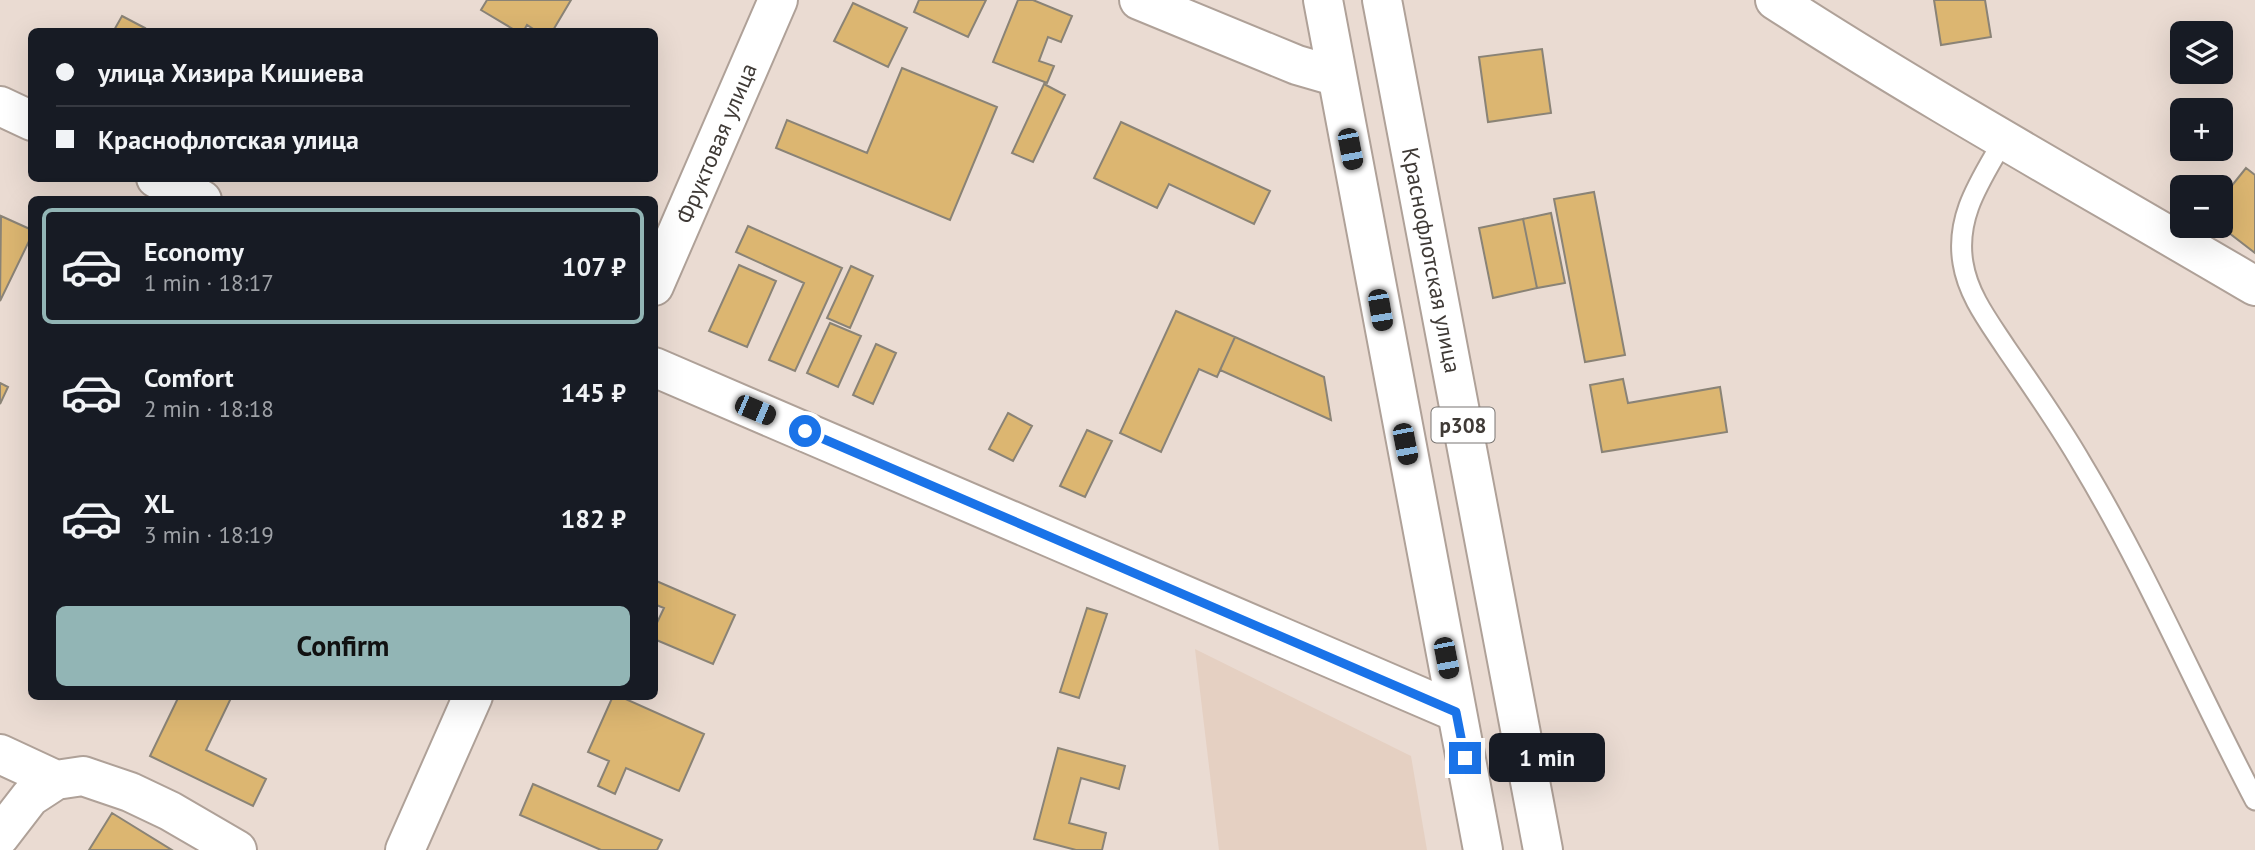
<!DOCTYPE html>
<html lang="en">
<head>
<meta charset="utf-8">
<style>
  :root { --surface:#171b24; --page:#242831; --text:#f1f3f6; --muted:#9ea1a6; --line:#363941; --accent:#92b5b5 }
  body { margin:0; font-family:"PT Sans",sans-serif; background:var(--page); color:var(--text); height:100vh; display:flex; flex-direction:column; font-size:26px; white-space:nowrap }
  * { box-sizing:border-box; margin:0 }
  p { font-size:23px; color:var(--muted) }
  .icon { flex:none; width:38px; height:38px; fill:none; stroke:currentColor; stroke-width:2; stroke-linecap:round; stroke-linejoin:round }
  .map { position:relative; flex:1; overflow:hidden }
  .panel { position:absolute; left:28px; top:196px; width:630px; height:504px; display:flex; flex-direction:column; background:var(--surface); border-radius:10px; box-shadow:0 7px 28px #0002 }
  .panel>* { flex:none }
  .guide { position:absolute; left:28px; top:28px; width:630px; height:154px; border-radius:10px; box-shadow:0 7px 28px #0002; display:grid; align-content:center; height:154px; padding:0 28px; background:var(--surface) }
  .controls { position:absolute; left:2170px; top:21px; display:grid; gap:14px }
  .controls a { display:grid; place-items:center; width:63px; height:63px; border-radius:10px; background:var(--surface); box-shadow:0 7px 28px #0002; font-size:35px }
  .end { position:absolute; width:32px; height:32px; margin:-16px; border:9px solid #1a73e8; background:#fff; box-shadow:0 0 0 4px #fff }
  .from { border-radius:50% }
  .bubble { position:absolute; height:49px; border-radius:10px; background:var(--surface); box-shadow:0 7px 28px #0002; font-size:23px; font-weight:700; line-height:49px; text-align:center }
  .car { position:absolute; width:21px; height:42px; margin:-21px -10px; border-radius:9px; box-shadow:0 0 5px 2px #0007; background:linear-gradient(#222 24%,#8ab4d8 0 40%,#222 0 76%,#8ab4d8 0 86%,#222 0) }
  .guide b { display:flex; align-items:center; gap:24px; height:66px; font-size:26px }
  .guide b+b { border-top:2px solid var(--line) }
  .guide i { width:18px; height:18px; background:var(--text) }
  ul { padding:12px 0 0; list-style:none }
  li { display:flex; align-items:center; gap:21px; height:116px; margin:0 14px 10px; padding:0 14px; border:4px solid transparent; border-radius:10px }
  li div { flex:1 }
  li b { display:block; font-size:26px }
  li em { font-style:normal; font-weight:700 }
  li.active { border-color:var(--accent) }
  li>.icon { width:63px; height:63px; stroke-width:1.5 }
  .action { display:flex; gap:14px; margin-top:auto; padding:14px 28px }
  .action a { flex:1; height:80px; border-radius:10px; background:var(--accent); color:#111; font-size:28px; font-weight:700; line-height:80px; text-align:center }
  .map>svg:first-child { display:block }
</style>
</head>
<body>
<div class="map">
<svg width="2255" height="850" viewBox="0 0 2255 850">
  <rect width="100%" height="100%" fill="#eadbd2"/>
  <path fill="#e5d0c2" d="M 1195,649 L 1411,756 L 1427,850 L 1219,850 Z"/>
  <path fill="#dcb671" stroke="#8a8376" stroke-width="2" d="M 487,0 L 571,0 L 552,32 L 538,32 L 527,25 L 523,32 L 518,32 L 481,10 Z
    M 919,0 L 986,0 L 968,37 L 914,12 Z
    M 1018,0 L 1033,0 L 1072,16 L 1061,42 L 1048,37 L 1039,61 L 1054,66 L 1047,83 L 993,62 Z
    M 1934,0 L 1985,0 L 1991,37 L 1941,45 Z
    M 853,3 L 907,28 L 888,67 L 834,41 Z
    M 122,16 L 145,28 L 143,32 L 113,32 Z
    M 1542,49 L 1551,113 L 1488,122 L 1479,57 Z
    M 902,68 L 997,107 L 950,220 L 776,148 L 787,120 L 867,153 Z
    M 1044,84 L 1065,95 L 1033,162 L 1012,153 Z
    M 1121,122 L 1270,191 L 1254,224 L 1169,184 L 1157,208 L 1094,178 Z
    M 2246,168 L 2255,175 L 2255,253 L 2220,226 L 2221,199 Z
    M 1594,192 L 1625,355 L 1585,362 L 1554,199 Z
    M 1551,213 L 1565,283 L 1537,288 L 1523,219 Z
    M 1,216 L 32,230 L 32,235 L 0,301 Z
    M 1523,219 L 1537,288 L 1493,298 L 1479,228 Z
    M 748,226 L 842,268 L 795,371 L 769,360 L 804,283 L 736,252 Z
    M 739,265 L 776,281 L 747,347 L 709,331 Z
    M 851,266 L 873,276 L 850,328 L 827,318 Z
    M 1176,311 L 1235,337 L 1217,377 L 1199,369 L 1161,452 L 1120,433 Z
    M 830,323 L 861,336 L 838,387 L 807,373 Z
    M 1235,337 L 1324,377 L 1331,420 L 1220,370 Z
    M 876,344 L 896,353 L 873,404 L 853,395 Z
    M 1623,379 L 1628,403 L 1720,387 L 1727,432 L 1602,452 L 1590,385 Z
    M 0,383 L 8,387 L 0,404 Z
    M 1008,413 L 1032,426 L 1013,461 L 989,449 Z
    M 1087,430 L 1112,441 L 1085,497 L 1060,486 Z
    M 654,580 L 735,615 L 713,664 L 654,639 L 654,629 L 664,608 L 654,604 Z
    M 1087,608 L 1107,614 L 1079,698 L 1060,692 Z
    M 179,696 L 232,696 L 206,750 L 266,779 L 253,806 L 150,756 Z
    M 613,696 L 619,696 L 704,734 L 679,791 L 626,768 L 615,794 L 598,786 L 609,761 L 588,752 Z
    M 1058,748 L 1125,766 L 1119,789 L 1081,778 L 1069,823 L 1106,833 L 1102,850 L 1076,850 L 1034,839 Z
    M 533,784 L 662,840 L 657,850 L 601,850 L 520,815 Z
    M 112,813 L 172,850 L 89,850 Z"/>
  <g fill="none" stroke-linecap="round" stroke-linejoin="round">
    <defs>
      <path id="lane" d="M 2003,141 C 1981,180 1955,216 1963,263 C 1968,295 1989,322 2006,348 C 2032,386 2059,424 2082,464 C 2147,572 2196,688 2255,800"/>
      <path id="street" d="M 1139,0 L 1297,65 L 1335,76
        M 1775,0 C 1931,101 2094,191 2255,286
        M 0,106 L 32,121
        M 156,178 L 202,200
        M 654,286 L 778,0
        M 654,367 L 1456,712
        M 405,850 L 473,696"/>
      <path id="secondary" d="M 0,754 L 56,780 L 83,776 L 130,792 L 170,811 L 237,850
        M 0,836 L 30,797 L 56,780"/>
      <path id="primary" d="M 1323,0 L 1483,850
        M 1382,0 L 1543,850"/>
    </defs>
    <use href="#lane" stroke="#afa198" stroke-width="23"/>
    <use href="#street" stroke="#afa198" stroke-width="42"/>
    <use href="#secondary" stroke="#afa198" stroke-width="42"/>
    <use href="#primary" stroke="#afa198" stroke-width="42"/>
    <use href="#lane" stroke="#fff" stroke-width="19"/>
    <use href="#street" stroke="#fff" stroke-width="38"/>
    <use href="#secondary" stroke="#fff" stroke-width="38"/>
    <use href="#primary" stroke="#fff" stroke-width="38"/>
  </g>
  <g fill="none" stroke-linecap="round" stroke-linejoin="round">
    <path stroke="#1a73e8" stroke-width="9" d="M 805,431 L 1456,712 L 1465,758"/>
  </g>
  <g text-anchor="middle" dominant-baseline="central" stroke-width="5" stroke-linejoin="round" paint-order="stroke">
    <rect fill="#fff" stroke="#797572" stroke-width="2" x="1431.5" y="407.5" width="63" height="35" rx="5"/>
    <g font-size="21" font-weight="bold" fill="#3f3a36">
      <text x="1463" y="425">p308</text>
    </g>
    <g font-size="23" fill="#3f3a36" stroke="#fff">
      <text transform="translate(716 143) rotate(-67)">Фруктовая улица</text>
      <text transform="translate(1432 260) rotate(79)">Краснофлотская улица</text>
    </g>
  </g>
</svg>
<div class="controls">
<a><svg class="icon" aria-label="layers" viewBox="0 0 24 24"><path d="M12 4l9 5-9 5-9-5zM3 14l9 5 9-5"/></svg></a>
<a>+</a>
<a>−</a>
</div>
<i class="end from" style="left:805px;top:431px"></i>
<i class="end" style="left:1465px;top:758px"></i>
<div class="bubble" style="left:1489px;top:733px;width:116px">1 min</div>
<i class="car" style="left:1350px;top:149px;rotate:169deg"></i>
<i class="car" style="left:1380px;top:310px;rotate:170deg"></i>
<i class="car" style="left:755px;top:410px;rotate:113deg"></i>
<i class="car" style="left:1405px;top:444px;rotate:169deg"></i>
<i class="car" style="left:1446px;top:658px;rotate:169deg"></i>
<div class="guide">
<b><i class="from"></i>улица Хизира Кишиева</b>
<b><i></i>Краснофлотская улица</b>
</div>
<section class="panel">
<ul>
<li class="active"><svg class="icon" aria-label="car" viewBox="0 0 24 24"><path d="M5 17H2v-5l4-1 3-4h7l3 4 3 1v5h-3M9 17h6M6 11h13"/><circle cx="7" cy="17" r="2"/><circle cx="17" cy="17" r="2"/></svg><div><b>Economy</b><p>1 min · 18:17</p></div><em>107 ₽</em></li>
<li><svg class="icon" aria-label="car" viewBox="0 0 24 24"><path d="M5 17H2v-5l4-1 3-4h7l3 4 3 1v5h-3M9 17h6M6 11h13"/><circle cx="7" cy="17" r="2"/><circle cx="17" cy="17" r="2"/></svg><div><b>Comfort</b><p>2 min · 18:18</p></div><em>145 ₽</em></li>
<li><svg class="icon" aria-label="car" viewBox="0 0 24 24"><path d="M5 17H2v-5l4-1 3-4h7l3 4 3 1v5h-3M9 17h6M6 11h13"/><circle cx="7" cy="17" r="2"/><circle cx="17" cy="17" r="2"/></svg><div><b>XL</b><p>3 min · 18:19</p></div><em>182 ₽</em></li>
</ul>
<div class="action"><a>Confirm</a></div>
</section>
</div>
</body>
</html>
